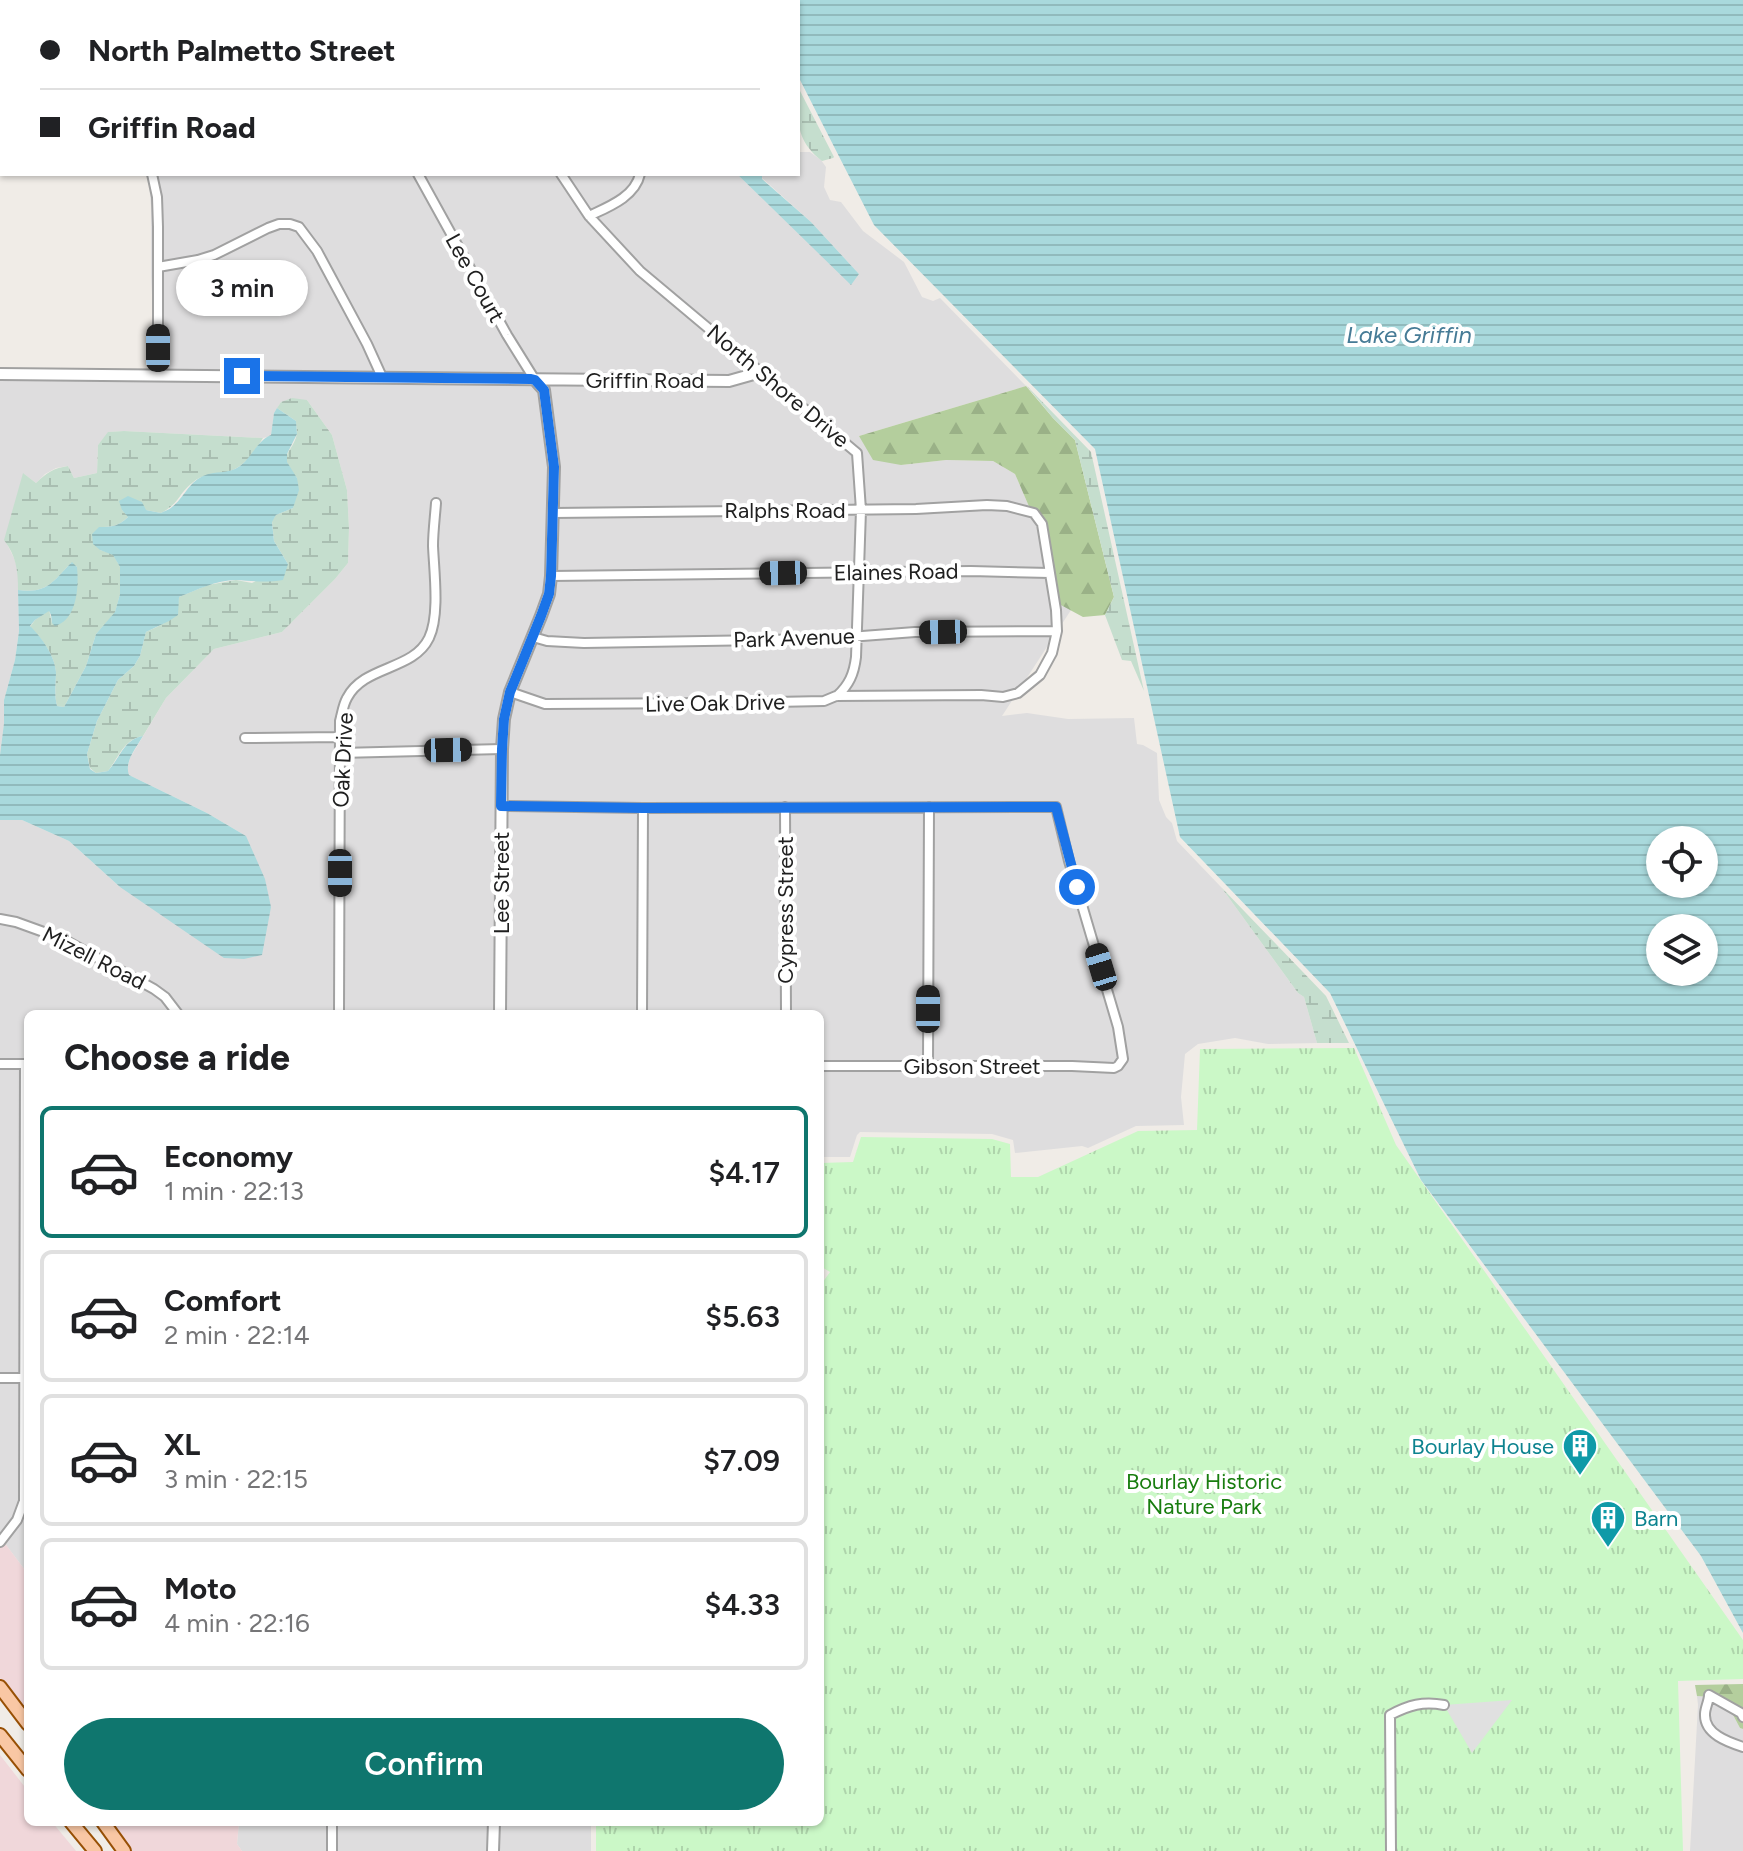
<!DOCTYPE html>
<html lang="en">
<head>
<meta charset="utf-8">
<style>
  :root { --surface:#fff; --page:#f2f2f2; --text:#202124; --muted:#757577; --line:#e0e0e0; --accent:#0f766e }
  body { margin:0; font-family:Figtree,sans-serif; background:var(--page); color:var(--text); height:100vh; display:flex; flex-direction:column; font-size:30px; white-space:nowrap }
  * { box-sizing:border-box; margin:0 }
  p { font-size:26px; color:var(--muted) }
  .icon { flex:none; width:44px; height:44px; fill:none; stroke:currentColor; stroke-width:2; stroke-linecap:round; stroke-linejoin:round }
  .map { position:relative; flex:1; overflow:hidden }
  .panel { position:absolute; left:24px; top:1010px; width:800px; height:816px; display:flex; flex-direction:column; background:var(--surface); border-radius:12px; box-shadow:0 2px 6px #0004 }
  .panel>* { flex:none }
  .hud { position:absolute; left:0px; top:0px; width:800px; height:176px; box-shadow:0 2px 6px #0004; display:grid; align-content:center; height:176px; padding:0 40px; background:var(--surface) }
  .buttons { position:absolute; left:1646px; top:826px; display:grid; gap:16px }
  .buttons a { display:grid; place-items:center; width:72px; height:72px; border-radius:50%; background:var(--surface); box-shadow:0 2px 6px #0004; font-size:40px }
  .end { position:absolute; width:36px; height:36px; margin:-18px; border:10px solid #1a73e8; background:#fff; box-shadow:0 0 0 4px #fff }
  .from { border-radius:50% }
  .bubble { position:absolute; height:56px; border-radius:28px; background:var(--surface); box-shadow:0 2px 6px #0004; font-size:26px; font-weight:600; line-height:56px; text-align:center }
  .car { position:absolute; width:24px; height:48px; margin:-24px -12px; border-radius:10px; box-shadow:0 0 6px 2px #0007; background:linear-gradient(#222 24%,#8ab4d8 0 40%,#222 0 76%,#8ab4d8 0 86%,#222 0) }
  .hud b { display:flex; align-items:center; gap:28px; height:76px; font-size:30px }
  .hud b+b { border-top:2px solid var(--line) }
  .hud i { width:20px; height:20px; background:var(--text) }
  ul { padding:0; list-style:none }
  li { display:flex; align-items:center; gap:24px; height:132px; margin:0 16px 12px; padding:0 24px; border:4px solid var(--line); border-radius:12px }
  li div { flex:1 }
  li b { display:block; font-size:30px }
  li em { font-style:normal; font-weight:600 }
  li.current { border-color:var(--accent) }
  li>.icon { width:72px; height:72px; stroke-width:1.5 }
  h2 { padding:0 40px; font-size:36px; line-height:96px }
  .button { display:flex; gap:16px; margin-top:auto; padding:16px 40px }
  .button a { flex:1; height:92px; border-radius:48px; background:var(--accent); color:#fff; font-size:32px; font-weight:600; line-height:92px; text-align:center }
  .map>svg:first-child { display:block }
</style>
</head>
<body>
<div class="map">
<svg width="1743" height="1851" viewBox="0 0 1743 1851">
  <defs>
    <pattern id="forest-firs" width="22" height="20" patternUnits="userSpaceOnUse" patternTransform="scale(2)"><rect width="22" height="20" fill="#b4ce9d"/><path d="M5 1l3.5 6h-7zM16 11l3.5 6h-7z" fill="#9ab187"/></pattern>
    <pattern id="wetland-marsh" width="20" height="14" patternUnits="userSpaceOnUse" patternTransform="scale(2)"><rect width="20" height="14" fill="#c5dece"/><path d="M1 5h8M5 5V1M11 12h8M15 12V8" fill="none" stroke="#a9beb1"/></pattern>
    <pattern id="park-tufts" width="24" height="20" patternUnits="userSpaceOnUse" patternTransform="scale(2)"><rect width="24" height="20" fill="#cbf8c7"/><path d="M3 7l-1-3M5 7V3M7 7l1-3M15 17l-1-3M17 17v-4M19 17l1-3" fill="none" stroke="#aed4ab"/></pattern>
    <pattern id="water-rules" width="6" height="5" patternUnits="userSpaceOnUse" patternTransform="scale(2)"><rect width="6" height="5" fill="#a9d9dc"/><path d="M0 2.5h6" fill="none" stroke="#91babc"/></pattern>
  </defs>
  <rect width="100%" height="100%" fill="#f0ece7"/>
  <path fill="#deddde" d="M 0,0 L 544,0 L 543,2 L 2,2 L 2,55 L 0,56 Z
    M 798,152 L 810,152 L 821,160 L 826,167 L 824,187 L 830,200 L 841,202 L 863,231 L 904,262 L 922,297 L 933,301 L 940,298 L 1026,386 L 859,436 L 901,465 L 946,460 L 993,461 L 1015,474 L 1037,525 L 1059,603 L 1071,610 L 1002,716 L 1027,713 L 1068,719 L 1134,718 L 1137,744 L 1143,745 L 1157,753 L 1159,800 L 1166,817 L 1172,823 L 1177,841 L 1221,887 L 1298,993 L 1304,997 L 1317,1043 L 1268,1044 L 1235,1038 L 1198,1044 L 1185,1054 L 1181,1097 L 1184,1125 L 1136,1126 L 1088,1148 L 1082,1146 L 1015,1153 L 1013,1140 L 992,1134 L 860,1132 L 857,1135 L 850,1157 L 820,1157 L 820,1014 L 505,1014 L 507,749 L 510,720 L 515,694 L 546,619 L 554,596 L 558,549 L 559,467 L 548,386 L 729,387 L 767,377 L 765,366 L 728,375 L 156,369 L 151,276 L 151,206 L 148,174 L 737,174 L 851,284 L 859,274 L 811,222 L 762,178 L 762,174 L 798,174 Z
    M 0,380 L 490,383 L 533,386 L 539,392 L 549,467 L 547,548 L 543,593 L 537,614 L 504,691 L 499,719 L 497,749 L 495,1014 L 28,1014 L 28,1574 L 0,1537 L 0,820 L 22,820 L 69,841 L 120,887 L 246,836 L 207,813 L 129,775 L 127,770 L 130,758 L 166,698 L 214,649 L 282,632 L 335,579 L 348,563 L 349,528 L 347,490 L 332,435 L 307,400 L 281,402 L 274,413 L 271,436 L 263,438 L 124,431 L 109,432 L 98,445 L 97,473 L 74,478 L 68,466 L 56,468 L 45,474 L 36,483 L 24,474 L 6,542 L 14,558 L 18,570 L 19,631 L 15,660 L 4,700 L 4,723 L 0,755 Z
    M 1697,1696 L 1724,1698 L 1740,1728 L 1743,1729 L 1743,1851 L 1690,1851 L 1698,1705 Z
    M 239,1822 L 488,1822 L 488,1851 L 242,1851 L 237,1844 Z
    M 499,1822 L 591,1822 L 591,1851 L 499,1851 Z"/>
  <path fill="#f0d7da" d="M 0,1537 L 28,1574 L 28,1715 L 0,1678 Z
    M 0,1755 L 28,1791 L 28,1822 L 52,1822 L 76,1851 L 0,1851 Z
    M 110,1822 L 239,1822 L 237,1844 L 242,1851 L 132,1851 Z"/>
  <path fill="url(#forest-firs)" d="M 1026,386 L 1053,418 L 1075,440 L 1114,597 L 1105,615 L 1083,617 L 1059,604 L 1037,525 L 1015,474 L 993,461 L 946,460 L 901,465 L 873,460 L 859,436 Z
    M 1743,1684 L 1743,1729 L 1740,1728 L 1724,1698 L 1697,1696 L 1695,1685 Z"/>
  <path fill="url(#wetland-marsh)" d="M 798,87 L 834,157 L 833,158 L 822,161 C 794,139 798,119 798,87 Z
    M 1025,384 L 1091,452 L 1144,691 L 1131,661 L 1122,660 L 1105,615 L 1114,597 L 1075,440 L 1053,418 Z
    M 292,398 L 307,400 L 332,435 L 347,490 L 349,528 L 348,563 L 335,579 L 282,632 L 214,649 L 166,698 L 143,736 C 124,739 119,757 108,771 L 96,773 L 90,768 L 87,754 L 97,721 L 118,680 L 134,666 L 140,656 L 146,632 C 164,624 176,619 179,597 L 208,585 L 236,580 L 252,583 L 288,564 L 274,541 L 272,521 L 276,515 L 293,508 L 297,478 C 276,453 292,455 297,434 C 297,433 296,423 296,421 L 277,408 L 281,402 Z
    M 124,431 L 263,438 C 254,452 244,468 227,472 C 214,475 203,473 192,483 C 178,494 180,503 161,513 L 146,510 L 122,510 L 129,516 C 119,526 112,527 99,527 L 100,550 L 113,554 L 120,567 L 120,594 L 115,613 L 96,634 L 86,666 L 64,707 L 57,706 C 54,694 56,684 56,673 C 55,655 42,639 30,627 L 35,620 L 49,610 L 52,623 L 77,567 L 71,563 C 53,581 48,594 18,590 C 18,570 16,556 4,540 L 23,473 L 36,483 C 46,473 54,468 68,466 L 74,478 L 97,473 L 98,445 L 108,432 Z
    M 1221,887 L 1326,996 L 1349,1043 L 1317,1043 L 1304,997 L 1298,993 Z"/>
  <path fill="url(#park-tufts)" d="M 1354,1048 L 1396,1145 L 1743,1640 L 1743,1679 L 1678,1681 L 1683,1851 L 596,1851 L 596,1822 L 820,1822 L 820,1286 L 830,1272 L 820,1266 L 820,1163 L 853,1162 L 861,1137 L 992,1139 L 1010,1144 L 1011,1177 L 1038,1177 L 1138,1131 L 1197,1130 L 1200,1049 Z"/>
  <path fill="#e0e0e0" d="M 1512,1700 L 1472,1753 L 1444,1705 Z"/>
  <path fill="url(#water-rules)" fill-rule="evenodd" d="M 759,0 L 1743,0 L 1743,1633 L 1701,1556 L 1421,1180 L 1330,993 L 1180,837 L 1095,449 L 874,225 L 798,76 L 798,2 L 760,2 ZM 1704,840 L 1704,884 L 1660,884 L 1660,840 ZM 1660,928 L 1704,928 L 1704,972 L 1660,972 Z
    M 737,174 L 762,174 L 762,179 L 811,222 L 859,274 L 851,285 Z
    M 277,408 L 296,421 L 297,434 L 287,454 L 287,462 L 297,478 L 299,490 L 293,508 L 276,515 L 272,522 L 274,541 L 288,564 L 283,580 C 266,583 253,581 236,580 C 216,580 197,590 179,597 L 178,615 L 169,621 L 146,632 L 140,656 L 134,666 L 118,680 L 97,721 L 87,754 L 90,769 L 96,773 L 108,771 C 120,758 124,739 143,736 C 136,748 124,762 129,775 L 207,813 L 246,836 L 265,879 L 271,907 L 262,955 L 244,959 L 224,958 L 120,887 L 69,841 L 22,820 L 0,820 L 0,755 L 4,723 L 4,700 L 15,660 L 19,631 L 18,590 C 48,594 53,581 72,562 L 77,567 C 79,587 77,620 55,626 L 52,623 L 51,615 L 49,611 L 35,620 L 30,626 C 42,638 55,656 56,672 C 56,684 54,694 57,706 L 64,707 L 86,666 L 96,634 L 115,612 L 120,594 L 120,567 L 113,555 L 100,550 L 93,544 L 92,534 L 99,527 C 112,527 119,526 128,517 L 122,510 L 119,501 L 128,496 L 142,502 L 146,510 L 161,513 C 164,511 169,510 172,507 C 184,498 188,483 203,476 C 215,470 228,475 240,466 C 252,457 257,441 271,435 L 274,413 Z"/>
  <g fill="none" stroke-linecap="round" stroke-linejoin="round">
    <defs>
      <path id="minor" d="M 464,0 L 466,2
        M 552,0 L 553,2
        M 153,2 L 155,0
        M 0,50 L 2,50
        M 152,174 L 157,197 L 158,227 L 158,375
        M 418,174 L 507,335 L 535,380
        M 561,174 L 589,216 L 640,271 L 857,453 L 861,510 L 856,657 C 854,674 849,685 837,696
        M 589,216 C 608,207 635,197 640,174
        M 158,267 L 198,260 L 214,255 L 268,228 L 279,224 L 290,224 L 299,227 L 317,251 L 367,344 L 382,377
        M 551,576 L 971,571 L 1050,573
        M 533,637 L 547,641 L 584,643 L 823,639 L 915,632 L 1057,631
        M 510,692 L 545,704 L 715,703 L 824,701 L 836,696 L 981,695 L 1003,697 L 1018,693 L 1040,675 L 1052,653 L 1057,631 L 1056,610 L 1042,524 L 1034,513 L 1007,506 L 987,505 L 916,509 L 553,513
        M 245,738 L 340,737
        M 340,753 L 502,749
        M 501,806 L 643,808 L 1056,807 L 1069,861 L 1118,1027 L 1123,1059 L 1118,1066 L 1114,1068 L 1072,1066 L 820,1066
        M 785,807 L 786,1014
        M 0,919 L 16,922 L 63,939 L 154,989 L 165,997 L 178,1014
        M 339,1014 L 340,721 C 342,714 343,705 347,698 C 364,665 413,671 429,638 C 440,615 434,571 433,546 C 433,532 435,517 436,503
        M 642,1014 L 643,808
        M 0,1064 L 27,1064
        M 928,1066 L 929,807
        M 0,1378 L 27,1378
        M 0,1542 L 17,1520 L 24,1501 L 25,1064
        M 1743,1717 L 1741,1713 L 1709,1695 C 1709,1701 1705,1708 1705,1714 C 1704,1734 1728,1742 1743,1747
        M 332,1822 L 332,1851
        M 1391,1851 L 1390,1715 C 1409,1705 1423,1701 1444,1705"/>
      <path id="tertiary" d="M 0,374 L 729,381 L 761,372
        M 500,1014 L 502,749 L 504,719 L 510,692 L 541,616 L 549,594 L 551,576 L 554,467 L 544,390 L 535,380
        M 493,1851 L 494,1822"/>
      <path id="primary" d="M 0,1687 L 28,1724
        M 0,1735 L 28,1770
        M 71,1822 L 95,1851
        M 103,1822 L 124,1851"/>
    </defs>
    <use href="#minor" stroke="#a1a1a1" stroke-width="12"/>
    <use href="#tertiary" stroke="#a1a1a1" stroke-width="14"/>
    <use href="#primary" stroke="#985005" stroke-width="16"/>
    <use href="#minor" stroke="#fff" stroke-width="8"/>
    <use href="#tertiary" stroke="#fff" stroke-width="10"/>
    <use href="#primary" stroke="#f9c7a4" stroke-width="12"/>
  </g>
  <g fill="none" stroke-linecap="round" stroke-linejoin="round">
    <path stroke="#1a73e8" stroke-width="10" d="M 242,376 L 531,379 L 535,380 L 544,390 L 554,467 L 551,576 L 549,594 L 541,616 L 510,692 L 504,719 L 502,749 L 501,806 L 643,808 L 1056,807 L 1077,887"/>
  </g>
  <defs>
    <symbol id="building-pin" viewBox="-11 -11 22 30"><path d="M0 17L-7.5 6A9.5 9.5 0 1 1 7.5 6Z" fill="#0f9aa8" stroke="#fff"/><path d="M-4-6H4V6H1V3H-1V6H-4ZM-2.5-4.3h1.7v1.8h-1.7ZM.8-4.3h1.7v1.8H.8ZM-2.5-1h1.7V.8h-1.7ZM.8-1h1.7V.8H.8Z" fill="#fff"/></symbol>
  </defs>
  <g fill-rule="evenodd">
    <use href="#building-pin" x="1560" y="1426" width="40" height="54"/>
    <use href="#building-pin" x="1588" y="1498" width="40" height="54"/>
  </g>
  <g text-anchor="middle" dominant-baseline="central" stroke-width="8" stroke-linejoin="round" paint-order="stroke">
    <g font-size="22" fill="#202020" stroke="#fff">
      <text transform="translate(475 278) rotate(61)">Lee Court</text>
      <text x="645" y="380">Griffin Road</text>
      <text transform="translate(778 386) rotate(40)">North Shore Drive</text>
      <text x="785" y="510">Ralphs Road</text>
      <text transform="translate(896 572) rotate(-1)">Elaines Road</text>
      <text transform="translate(794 638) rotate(-2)">Park Avenue</text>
      <text transform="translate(715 703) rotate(-1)">Live Oak Drive</text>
      <text transform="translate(343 760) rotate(-87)">Oak Drive</text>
      <text transform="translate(501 883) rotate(-90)">Lee Street</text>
      <text transform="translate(785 910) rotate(-90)">Cypress Street</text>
      <text transform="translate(94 958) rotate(27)">Mizell Road</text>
      <text x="972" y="1066">Gibson Street</text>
    </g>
    <g font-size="22" fill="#0d838f" stroke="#fff" text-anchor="end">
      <text x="1554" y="1446">Bourlay House</text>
      <text x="1634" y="1518" text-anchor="start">Barn</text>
    </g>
    <g font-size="22" fill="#187d0f" stroke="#fff">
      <text x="1204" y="1481">Bourlay Historic<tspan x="1204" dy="25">Nature Park</tspan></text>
    </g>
    <g font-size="24" font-style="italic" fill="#467b96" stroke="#fff">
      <text x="1409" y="334">Lake Griffin</text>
    </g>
  </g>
</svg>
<div class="buttons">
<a><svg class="icon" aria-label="locate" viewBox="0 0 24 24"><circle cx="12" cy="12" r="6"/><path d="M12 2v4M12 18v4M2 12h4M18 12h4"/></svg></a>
<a><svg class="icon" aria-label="layers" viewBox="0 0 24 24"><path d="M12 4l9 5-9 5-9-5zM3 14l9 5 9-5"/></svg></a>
</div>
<i class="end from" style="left:1077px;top:887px"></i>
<i class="end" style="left:242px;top:376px"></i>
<div class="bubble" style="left:176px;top:260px;width:132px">3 min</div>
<i class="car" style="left:158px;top:348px;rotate:0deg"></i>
<i class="car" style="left:783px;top:573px;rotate:269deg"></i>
<i class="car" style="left:943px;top:632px;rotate:269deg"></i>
<i class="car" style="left:448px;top:750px;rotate:89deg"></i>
<i class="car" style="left:340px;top:873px;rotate:180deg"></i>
<i class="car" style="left:1101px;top:967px;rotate:343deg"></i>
<i class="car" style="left:928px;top:1009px;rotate:0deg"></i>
<div class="hud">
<b><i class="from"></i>North Palmetto Street</b>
<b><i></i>Griffin Road</b>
</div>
<section class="panel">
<h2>Choose a ride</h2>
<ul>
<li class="current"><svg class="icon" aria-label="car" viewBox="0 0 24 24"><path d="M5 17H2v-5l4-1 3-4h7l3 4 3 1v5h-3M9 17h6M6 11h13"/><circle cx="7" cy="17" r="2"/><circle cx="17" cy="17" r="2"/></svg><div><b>Economy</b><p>1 min · 22:13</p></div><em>$4.17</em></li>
<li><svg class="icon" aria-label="car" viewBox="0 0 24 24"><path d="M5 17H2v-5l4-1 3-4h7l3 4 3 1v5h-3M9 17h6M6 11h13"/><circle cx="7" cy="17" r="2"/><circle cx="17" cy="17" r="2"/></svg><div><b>Comfort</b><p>2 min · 22:14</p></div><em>$5.63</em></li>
<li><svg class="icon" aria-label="car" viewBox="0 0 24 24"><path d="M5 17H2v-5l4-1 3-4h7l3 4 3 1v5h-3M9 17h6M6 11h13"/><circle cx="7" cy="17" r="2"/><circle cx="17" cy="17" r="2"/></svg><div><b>XL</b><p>3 min · 22:15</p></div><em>$7.09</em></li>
<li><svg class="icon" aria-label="car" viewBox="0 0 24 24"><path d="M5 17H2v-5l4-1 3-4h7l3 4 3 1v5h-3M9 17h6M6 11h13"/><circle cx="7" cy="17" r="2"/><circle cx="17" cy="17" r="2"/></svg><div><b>Moto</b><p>4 min · 22:16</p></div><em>$4.33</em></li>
</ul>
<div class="button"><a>Confirm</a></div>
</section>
</div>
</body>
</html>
